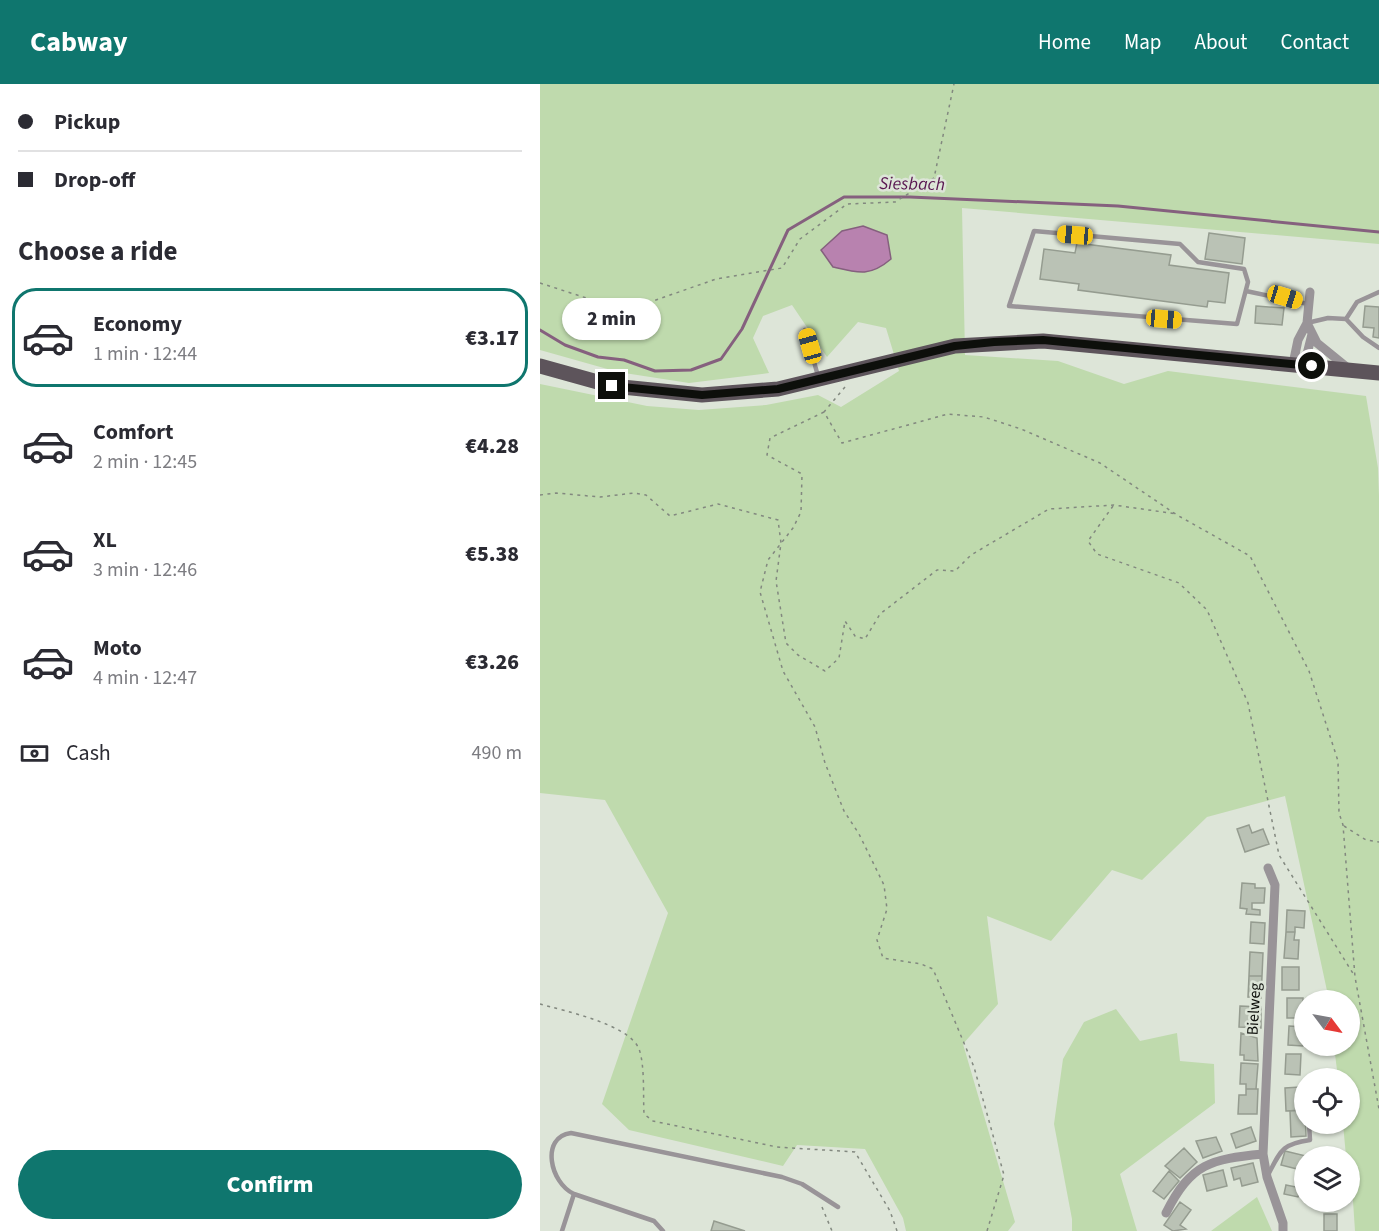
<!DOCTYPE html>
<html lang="en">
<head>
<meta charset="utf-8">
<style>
  :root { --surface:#fff; --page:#f7f7f7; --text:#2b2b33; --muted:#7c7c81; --line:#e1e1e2; --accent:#0f766e }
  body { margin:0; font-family:"Source Sans 3",sans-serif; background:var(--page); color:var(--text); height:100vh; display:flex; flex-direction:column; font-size:22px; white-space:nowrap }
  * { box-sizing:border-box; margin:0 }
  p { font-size:20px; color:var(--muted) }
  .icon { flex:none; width:33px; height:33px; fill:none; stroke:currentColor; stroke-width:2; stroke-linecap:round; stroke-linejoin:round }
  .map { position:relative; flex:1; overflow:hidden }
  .panel { display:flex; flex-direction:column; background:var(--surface); width:540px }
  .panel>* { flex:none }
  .hud { display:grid; align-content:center; height:132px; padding:0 18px; background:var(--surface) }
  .needle { width:39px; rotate:122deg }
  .fabs { position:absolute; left:754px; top:906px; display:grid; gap:12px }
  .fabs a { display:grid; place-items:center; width:66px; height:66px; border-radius:50%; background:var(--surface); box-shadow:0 2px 4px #0004; font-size:30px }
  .end { position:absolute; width:27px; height:27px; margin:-14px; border:8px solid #0d0f0b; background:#fff; box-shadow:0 0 0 3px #fff }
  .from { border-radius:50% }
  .bubble { position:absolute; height:42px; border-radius:21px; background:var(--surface); box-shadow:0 2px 4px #0004; font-size:20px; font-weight:800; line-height:42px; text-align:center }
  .car { position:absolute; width:18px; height:36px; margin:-18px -9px; border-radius:8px; box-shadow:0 0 4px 2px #0007; background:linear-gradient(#f5c518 24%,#345 0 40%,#f5c518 0 76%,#345 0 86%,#f5c518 0) }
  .hud b { display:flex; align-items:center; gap:21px; height:57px; font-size:22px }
  .hud b+b { border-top:2px solid var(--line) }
  .hud i { width:15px; height:15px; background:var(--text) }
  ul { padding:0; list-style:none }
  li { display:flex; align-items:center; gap:18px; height:99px; margin:0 12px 9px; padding:0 6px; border:3px solid transparent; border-radius:24px }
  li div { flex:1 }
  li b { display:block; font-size:22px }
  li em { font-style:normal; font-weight:800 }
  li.selected { border-color:var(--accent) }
  li>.icon { width:54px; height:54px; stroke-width:1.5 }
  h2 { padding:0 18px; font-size:27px; line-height:72px }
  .pay { display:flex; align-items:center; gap:15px; height:66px; padding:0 18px; font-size:22px }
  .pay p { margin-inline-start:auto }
  .cta { display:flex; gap:12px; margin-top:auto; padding:12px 18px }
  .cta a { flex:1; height:69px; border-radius:36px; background:var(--accent); color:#fff; font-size:24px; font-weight:800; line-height:69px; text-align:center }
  header { display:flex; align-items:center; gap:36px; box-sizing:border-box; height:84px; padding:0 30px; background:var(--accent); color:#fff }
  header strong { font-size:28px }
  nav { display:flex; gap:33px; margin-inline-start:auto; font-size:21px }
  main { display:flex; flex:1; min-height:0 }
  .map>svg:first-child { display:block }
</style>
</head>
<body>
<header>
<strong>Cabway</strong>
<nav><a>Home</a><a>Map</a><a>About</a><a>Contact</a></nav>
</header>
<main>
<section class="panel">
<div class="hud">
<b><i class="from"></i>Pickup</b>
<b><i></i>Drop-off</b>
</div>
<h2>Choose a ride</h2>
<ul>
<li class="selected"><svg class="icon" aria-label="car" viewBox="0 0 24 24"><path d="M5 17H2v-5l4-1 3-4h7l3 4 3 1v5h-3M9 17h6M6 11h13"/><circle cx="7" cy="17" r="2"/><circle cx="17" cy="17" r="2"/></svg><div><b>Economy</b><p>1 min · 12:44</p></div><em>€3.17</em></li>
<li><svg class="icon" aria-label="car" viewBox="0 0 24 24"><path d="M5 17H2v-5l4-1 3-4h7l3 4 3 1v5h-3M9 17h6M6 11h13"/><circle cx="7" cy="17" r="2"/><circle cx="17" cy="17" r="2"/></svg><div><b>Comfort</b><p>2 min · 12:45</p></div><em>€4.28</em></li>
<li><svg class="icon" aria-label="car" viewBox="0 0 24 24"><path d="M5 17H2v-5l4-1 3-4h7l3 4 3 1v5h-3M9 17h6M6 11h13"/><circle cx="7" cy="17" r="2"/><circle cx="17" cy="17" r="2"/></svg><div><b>XL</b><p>3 min · 12:46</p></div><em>€5.38</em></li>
<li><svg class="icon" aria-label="car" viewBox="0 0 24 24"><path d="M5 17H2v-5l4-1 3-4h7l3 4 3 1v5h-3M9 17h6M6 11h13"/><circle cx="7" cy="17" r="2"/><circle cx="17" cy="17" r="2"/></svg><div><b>Moto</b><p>4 min · 12:47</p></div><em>€3.26</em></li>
</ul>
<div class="pay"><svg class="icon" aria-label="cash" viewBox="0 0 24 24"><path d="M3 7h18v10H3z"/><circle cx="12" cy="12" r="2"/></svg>Cash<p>490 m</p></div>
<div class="cta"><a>Confirm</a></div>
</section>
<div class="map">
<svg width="839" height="1147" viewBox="0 0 839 1147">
  <rect width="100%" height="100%" fill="#dde5d8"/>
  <path fill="#bfdaad" d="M 0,0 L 839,0 L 839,160 L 422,124 L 425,271 L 518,277 L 584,300 L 628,287 L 826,312 L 838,384 L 839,412 L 839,1147 L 815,1147 L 810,1072 L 806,1072 L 803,1040 L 810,1040 L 810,994 L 798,994 L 794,962 L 810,962 L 810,916 L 789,916 L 745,712 L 667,733 L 602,796 L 572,786 L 511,857 L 447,832 L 458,920 L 423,960 L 475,1138 L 468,1147 L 366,1147 L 363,1134 L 325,1065 L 257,1061 L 243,1082 L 89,1046 L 62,1020 L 128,829 L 65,716 L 0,709 L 0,300 L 107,322 L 159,326 L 226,321 L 278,311 L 301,323 L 359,287 L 346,244 L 318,238 L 287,273 L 252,221 L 223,232 L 213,254 L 229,289 L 149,299 L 78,288 L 0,266 Z
    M 576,925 L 600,957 L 637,949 L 640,977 L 674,980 L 675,1019 L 580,1090 L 597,1147 L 532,1147 L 532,1135 L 514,1040 L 523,975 L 544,938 Z
    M 717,1113 L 732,1147 L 671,1147 Z"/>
  <path fill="#b882af" stroke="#85607e" stroke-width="1.5" d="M 323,142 L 347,151 L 351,175 C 330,193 318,189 293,183 L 281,166 L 302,147 Z"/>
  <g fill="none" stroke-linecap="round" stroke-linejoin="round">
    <path stroke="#85607e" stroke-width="3" d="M 0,246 L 25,261 L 58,273 L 84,276 L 115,287 L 151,286 L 181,275 L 202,245 L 248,146 L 304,113 L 370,113 L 578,122 L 839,148"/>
  </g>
  <path fill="#bac2b5" stroke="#959c90" stroke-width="1.5" d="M 669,149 L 705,154 L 702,180 L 665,175 Z
    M 537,159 L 631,171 L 629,181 L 689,189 L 685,219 L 668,217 L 667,223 L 538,206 L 539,200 L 500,195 L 504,165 L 535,169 Z
    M 716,222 L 744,224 L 742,241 L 715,239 Z
    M 825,222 L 839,223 L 839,254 L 833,253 L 834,244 L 823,243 Z
    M 709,741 L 712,749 L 723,745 L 729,760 L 705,768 L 697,745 Z
    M 702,799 L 715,800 L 715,804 L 725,804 L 724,819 L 712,819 L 712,825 L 720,826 L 720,831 L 706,830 L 707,825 L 700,824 Z
    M 747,826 L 765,827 L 764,844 L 755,843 L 755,848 L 746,848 Z
    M 711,838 L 725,839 L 724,860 L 710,859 Z
    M 746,848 L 755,848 L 754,856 L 759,856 L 758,875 L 744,874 Z
    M 710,868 L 723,869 L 722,892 L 709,892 Z
    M 742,883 L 759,883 L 759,906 L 742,906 Z
    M 709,892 L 722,892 L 721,914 L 708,913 Z
    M 747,914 L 763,914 L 763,934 L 747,934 Z
    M 700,922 L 721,923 L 721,944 L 699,943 Z
    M 749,942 L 764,943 L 763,962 L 748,961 Z
    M 701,949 L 717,954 L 718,977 L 704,976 L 704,971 L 700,971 Z
    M 746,970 L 761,970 L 760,991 L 745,990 Z
    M 701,979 L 718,980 L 716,1005 L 706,1005 L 706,1000 L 700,1000 Z
    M 760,1003 L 762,1026 L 746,1027 L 745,1004 Z
    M 706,1005 L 718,1005 L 717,1030 L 698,1030 L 699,1011 L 706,1011 Z
    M 765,1026 L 766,1052 L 751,1053 L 750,1027 Z
    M 711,1043 L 716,1057 L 696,1064 L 691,1050 Z
    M 676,1053 L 682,1067 L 663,1074 L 656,1057 Z
    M 644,1064 L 657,1078 L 640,1094 L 625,1082 Z
    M 745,1067 L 766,1072 L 765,1087 L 741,1081 Z
    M 713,1079 L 718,1098 L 702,1102 L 700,1094 L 694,1096 L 691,1084 Z
    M 683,1086 L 687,1102 L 667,1107 L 663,1091 Z
    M 629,1087 L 639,1097 L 624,1115 L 613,1107 Z
    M 746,1101 L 761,1104 L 758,1113 L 744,1110 Z
    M 640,1118 L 651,1126 L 640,1141 L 646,1145 L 633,1147 L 624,1141 Z
    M 784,1130 L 797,1130 L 797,1147 L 784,1147 Z
    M 174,1137 L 205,1147 L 171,1147 Z"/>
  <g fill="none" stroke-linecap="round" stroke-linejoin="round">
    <path stroke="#82887f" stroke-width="1.5" stroke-dasharray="3 4.5" stroke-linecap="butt" d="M 0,199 L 71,222 L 96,223 L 176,195 L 242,184 L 260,155 L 307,120 L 355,118 L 394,94 L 414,0
      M 305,303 L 284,328 L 302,359 L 408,330 L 444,333 L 481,345 L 560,379 L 637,431 L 710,472 L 769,587 L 798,677 L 799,729 L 803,741 L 815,893 L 839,1025
      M 284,328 L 230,354 L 227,371 L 262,390 L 261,428 L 253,444 L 228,476 L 220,508 L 243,587 L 275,643 L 285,679 L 304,727 L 319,750 L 344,801 L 347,825 L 337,856 L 343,874 L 381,880 L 393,885 L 434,983 L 464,1091 L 447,1147
      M 0,411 L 16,409 L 60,413 L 94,409 L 106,411 L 130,432 L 178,420 L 238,436 L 241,459 L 236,497 L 246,559 L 258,571 L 285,587 L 299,574 L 305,537 L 315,552 L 325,555 L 340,530 L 397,486 L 415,487 L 431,471 L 509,425 L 574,421 L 637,430
      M 573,422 L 548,457 L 557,470 L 639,499 L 667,526 L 708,619 L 739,771 L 814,891
      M 804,742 L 826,756 L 839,758
      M 0,920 C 24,927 89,940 99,965 C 105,981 103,1012 104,1030 L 113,1037 L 237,1063 L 315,1068 L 350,1127 L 357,1147
      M 282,1123 L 292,1147"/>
    <path stroke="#999498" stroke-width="4.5" d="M 494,147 L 640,160 L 658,178 L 704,185 L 708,198 L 697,240 L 469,222 Z
      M 706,207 L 768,220
      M 806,235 L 817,218 L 839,208
      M 767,239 L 788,234 L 806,235 L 823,253 L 839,264
      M 265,246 L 278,292
      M 728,1091 C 741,1066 742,1060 770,1056 L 769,1040
      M 34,1110 C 10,1099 0,1053 31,1049 L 242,1093 L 262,1100 L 298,1123
      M 22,1147 L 34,1110 L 114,1137 L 123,1147"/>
    <path stroke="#999498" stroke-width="9" d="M 767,239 L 777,259 L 809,285
      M 753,280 L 758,256 L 767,239 L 770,208
      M 753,280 L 767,270 L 772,250
      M 728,784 L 735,801 L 723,1070 L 727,1093 L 743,1139 L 743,1147
      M 626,1129 C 651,1079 671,1075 723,1070"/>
    <path stroke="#5d545b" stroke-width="15" d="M 0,282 L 72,302 L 162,311 L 238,305 L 415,262 L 503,257 L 839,289"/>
  </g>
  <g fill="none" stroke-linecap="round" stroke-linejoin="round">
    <path stroke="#0d0f0b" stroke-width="8" d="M 72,302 L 162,311 L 238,305 L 415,262 L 454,258 L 503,256 L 772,282"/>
  </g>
  <g text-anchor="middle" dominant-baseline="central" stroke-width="5" stroke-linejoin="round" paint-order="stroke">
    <g font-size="16" fill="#0d0f0b" stroke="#dde5d8">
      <text transform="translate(714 925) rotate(-87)">Bielweg</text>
    </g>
    <g font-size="18" font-style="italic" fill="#591751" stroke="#dde5d8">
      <text transform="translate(372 100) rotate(1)">Siesbach</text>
    </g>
  </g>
</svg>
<div class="fabs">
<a><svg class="needle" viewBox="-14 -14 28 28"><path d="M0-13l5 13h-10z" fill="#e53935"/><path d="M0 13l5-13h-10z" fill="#7c7c81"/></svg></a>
<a><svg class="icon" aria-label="locate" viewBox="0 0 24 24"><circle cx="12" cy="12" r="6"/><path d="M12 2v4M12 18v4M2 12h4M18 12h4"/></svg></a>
<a><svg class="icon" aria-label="layers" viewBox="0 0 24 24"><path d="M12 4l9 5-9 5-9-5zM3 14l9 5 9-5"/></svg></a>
</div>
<i class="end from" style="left:772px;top:282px"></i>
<i class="end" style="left:72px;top:302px"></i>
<div class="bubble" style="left:22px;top:214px;width:99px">2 min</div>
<i class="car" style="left:535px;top:151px;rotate:275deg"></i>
<i class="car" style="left:745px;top:213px;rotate:107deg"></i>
<i class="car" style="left:624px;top:235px;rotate:95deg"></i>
<i class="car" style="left:270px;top:262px;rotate:344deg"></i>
</div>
</main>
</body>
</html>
